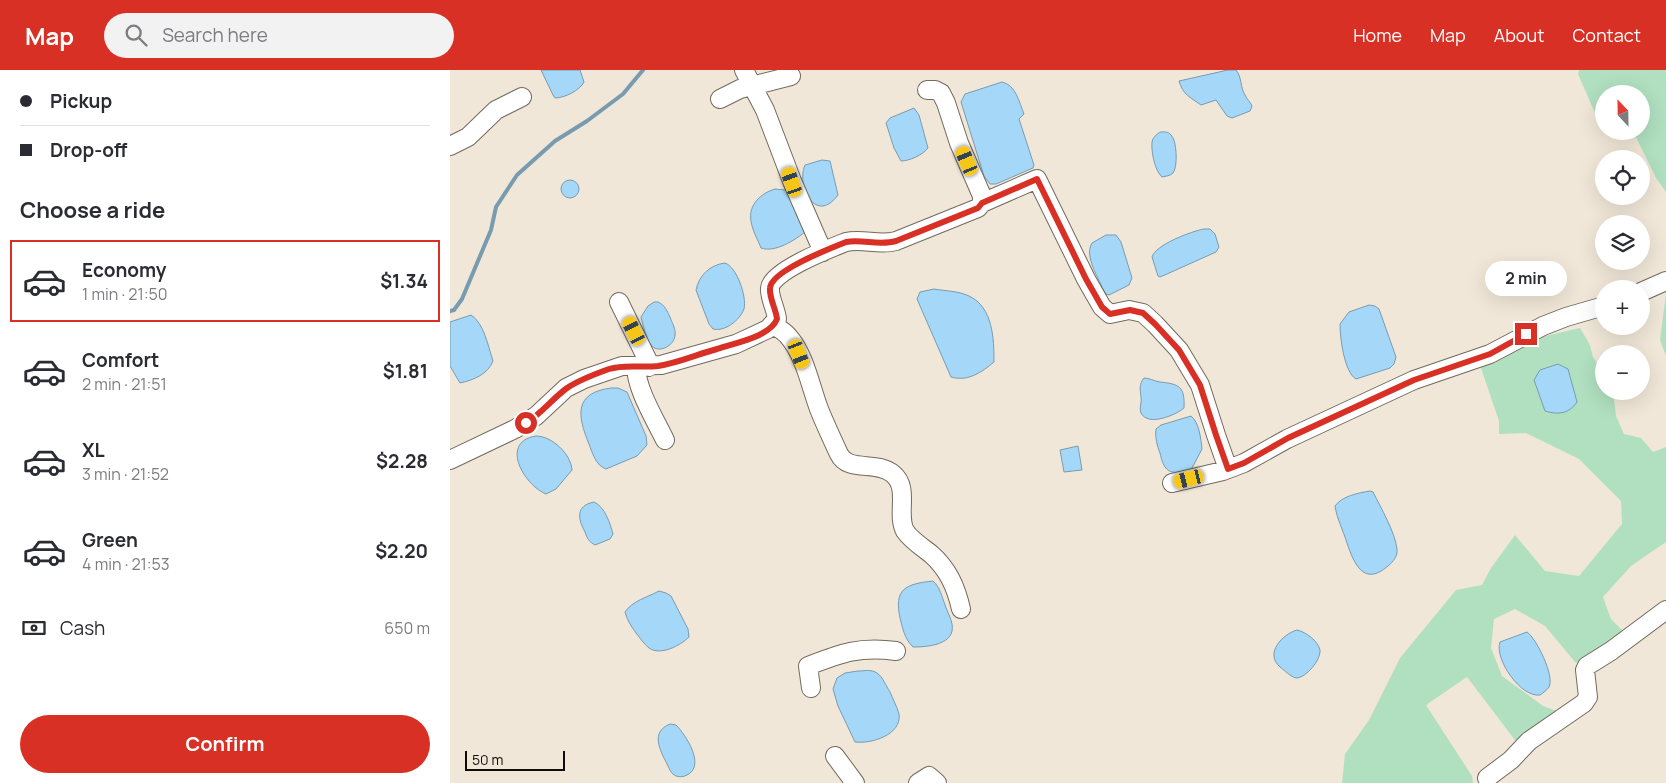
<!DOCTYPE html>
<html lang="en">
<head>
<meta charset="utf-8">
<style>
  :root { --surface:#fff; --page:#f2f2f3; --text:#2b2b33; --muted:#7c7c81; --line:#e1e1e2; --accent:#d93025 }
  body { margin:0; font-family:Manrope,sans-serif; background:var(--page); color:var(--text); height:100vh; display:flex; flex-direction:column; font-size:19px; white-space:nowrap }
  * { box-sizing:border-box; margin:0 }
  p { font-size:16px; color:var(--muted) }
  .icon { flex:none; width:28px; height:28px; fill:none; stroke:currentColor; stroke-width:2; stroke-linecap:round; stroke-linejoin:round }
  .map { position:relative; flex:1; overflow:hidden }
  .side { display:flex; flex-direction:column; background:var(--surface); width:450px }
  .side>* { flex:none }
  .hud { display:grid; align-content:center; height:110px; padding:0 20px; background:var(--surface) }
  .needle { width:32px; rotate:338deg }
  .tools { position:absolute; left:1145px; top:15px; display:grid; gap:10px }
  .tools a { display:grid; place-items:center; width:55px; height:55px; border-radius:50%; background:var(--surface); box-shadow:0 5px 20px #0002; font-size:25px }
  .scale { position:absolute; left:15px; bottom:12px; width:100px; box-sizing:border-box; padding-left:5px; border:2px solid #100d08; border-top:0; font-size:14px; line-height:18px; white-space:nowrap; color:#100d08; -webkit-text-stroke:4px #f0e7d8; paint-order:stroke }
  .end { position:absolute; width:22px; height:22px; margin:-11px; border:6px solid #d93025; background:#fff; box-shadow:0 0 0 2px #fff }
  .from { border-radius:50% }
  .bubble { position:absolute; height:35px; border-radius:18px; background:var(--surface); box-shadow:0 5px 20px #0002; font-size:16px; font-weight:700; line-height:35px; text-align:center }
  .car { position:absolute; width:15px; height:30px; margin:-15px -8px; border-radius:6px; box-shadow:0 0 4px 1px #0007; background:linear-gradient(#f5c518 24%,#345 0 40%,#f5c518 0 76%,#345 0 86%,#f5c518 0) }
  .hud b { display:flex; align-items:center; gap:18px; height:48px; font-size:19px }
  .hud b+b { border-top:1px solid var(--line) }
  .hud i { width:12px; height:12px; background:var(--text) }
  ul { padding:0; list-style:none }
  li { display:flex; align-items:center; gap:15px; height:82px; margin:0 10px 8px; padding:0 10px; border:2px solid transparent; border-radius:0px }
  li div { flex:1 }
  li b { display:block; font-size:19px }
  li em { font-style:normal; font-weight:700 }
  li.current { border-color:var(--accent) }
  li>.icon { width:45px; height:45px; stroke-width:1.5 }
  h2 { padding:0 20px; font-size:22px; line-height:60px }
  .pay { display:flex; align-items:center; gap:12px; height:55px; padding:0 20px; font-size:19px }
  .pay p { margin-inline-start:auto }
  .action { display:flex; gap:10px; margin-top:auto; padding:10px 20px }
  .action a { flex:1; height:58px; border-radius:30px; background:var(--accent); color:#fff; font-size:20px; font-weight:700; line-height:58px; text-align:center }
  header { display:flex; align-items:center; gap:30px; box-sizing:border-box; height:70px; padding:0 25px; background:var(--accent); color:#fff }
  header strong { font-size:24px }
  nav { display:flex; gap:28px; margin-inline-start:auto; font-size:18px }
  .search { width:350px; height:45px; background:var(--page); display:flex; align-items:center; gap:12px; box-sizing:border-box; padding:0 18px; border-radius:28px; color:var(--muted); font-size:19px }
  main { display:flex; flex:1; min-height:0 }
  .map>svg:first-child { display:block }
</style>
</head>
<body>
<header>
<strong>Map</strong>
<div class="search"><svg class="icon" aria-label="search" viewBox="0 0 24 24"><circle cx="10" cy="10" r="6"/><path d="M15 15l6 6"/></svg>Search here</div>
<nav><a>Home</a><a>Map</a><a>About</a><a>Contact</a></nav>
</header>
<main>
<section class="side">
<div class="hud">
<b><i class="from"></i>Pickup</b>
<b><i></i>Drop-off</b>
</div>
<h2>Choose a ride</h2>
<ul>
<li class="current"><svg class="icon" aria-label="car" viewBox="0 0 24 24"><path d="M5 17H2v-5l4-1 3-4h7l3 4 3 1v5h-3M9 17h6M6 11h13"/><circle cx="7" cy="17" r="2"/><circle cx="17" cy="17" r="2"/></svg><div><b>Economy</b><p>1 min · 21:50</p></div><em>$1.34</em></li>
<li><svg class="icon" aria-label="car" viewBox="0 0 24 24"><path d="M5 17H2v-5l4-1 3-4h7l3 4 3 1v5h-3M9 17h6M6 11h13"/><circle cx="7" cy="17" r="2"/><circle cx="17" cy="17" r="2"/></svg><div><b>Comfort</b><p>2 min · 21:51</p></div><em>$1.81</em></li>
<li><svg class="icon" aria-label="car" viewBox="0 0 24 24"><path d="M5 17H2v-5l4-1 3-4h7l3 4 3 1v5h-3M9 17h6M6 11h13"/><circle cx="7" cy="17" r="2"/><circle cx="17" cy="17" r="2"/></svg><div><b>XL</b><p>3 min · 21:52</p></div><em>$2.28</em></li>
<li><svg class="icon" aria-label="car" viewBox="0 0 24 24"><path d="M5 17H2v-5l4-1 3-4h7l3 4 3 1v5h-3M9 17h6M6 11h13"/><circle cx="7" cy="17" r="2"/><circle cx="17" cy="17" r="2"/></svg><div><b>Green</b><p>4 min · 21:53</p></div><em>$2.20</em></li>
</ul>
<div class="pay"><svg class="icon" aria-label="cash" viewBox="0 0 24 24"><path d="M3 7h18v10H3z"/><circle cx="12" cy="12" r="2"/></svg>Cash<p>650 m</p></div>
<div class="action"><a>Confirm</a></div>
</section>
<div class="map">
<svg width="1216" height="713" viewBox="0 0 1216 713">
  <rect width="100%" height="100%" fill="#f0e7d8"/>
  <path fill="#b0e0bf" d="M 1129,0 L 1216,0 L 1216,122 L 1206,108 L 1183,61 L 1191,61 L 1191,24 L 1154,24 L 1154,59 L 1152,59 L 1128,4 Z
    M 1216,224 L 1216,286 L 1210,270 Z
    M 1130,258 L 1140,275 L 1143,287 L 1154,305 L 1154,321 L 1163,322 L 1166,346 L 1174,364 L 1191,368 L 1203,382 L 1216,377 L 1216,472 L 1181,496 L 1153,527 L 1161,549 L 1176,564 L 1151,582 L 1126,593 L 1095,556 L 1065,539 L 1044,549 L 1041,578 L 1052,606 L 1093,636 L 1112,643 L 1068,674 L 1017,607 L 976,635 L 1022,706 L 1023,713 L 892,713 L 895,684 L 919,650 L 950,588 L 1006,520 L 1032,515 L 1041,498 L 1065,465 L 1095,501 L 1129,506 L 1172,454 L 1171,431 L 1129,389 L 1076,363 L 1049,364 L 1049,351 L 1030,295 L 1091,267 Z"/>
  <path fill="#a5d8f8" stroke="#789bb0" d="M 91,0 L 130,0 L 134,12 C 130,20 115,28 105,28 L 103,25 Z
    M 778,0 L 786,0 C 792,7 790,17 795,25 C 797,30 800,31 802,36 L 800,41 L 782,48 L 777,46 L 766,30 L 751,35 C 740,27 733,25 729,11 Z
    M 552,12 C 566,15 569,32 574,44 L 569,49 L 584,95 L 583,98 L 546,114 L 540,114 L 534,106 L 511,32 L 515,24 Z
    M 464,38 L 469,45 L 478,78 C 473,85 459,91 451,91 L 444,78 L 436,53 L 440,48 Z
    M 710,62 C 714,62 718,61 721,65 C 727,70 728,97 723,103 C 720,106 716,106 712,107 C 705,101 701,82 702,72 C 703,67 706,65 710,62 Z
    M 372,90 L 380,91 L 388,125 C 365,156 346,114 355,95 Z
    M111 119a9 9 0 1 1 18 0a9 9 0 1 1-18 0Z
    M 325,119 L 335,120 L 340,123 L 355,162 C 345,170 325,183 311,178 C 308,170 302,160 301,151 C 298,135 311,123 325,119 Z
    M 754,159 L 760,159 L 765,164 L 769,177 L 766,182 L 717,204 L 710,207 L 708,206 L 702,187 C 705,175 742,161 754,159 Z
    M 656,165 L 666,165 L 671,172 L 682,208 L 679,215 L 659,225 L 656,224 L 653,219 C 648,207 634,186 642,173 Z
    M 275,193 C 287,197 297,227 294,239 C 290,250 275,262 263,259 L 259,254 L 246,220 C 249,205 260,195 275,193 Z
    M 484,219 C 495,221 509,221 519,226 C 543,237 544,269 544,292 C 532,302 518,312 501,307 L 467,229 L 470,222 Z
    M 204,232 L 208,232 C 215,235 217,241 220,247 C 222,253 226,259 225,265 C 225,275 209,284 202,276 C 196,269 193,255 191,247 L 198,236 Z
    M 919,235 L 925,236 L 929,239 L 946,287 L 944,294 L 940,298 L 906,309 C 894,302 890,267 890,254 L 899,242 Z
    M 21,245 C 34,253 38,276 43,291 C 38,304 24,310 10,313 L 0,296 L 0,252 Z
    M 1108,294 L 1118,299 L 1127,332 C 1119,344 1108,345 1095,341 L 1084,310 L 1090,300 Z
    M 694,308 C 699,308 704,311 710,312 C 729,314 735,316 734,338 C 726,345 698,357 691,343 C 689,338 692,332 691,327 C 690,319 689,314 694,308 Z
    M 161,318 L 168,318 L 177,322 L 196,366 L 197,375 L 187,386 L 156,399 C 146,396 142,382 139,374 C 127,345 124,323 161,318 Z
    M 741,346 C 749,352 751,369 752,379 L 742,398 C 738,401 735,401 730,402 C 716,404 713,396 710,383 C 707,376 705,367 706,359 L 711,355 Z
    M 86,366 C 102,366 121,384 122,400 L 106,419 L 96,424 C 74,415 49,372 86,366 Z
    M 628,376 L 632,400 L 614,402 L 610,380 Z
    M 920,421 L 923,422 C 931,438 945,462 947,479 C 948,486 943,492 938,496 C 914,517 904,494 897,473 C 893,460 887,449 885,436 C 892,426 908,423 920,421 Z
    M 144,432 C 155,437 160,453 163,464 L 160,469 L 145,475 C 139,472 137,468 135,462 C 128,449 125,436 144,432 Z
    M 483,511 C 490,517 492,527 495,535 C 497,541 501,548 502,554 C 506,575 477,577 463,577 C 454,568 453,559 450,548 C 444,519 455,514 483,511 Z
    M 209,521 L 216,523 L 221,526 L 238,559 L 239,567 C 230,576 210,586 199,578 C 194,574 190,568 186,563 C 181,556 177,550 175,542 C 182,531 198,527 209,521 Z
    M 847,560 C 856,562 868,571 870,580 C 871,590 856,608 846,608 C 841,607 834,600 830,597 C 814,583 833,564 847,560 Z
    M 1077,562 C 1086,568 1105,606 1099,617 C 1097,620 1093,623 1090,625 C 1071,628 1044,589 1050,572 Z
    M 408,601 C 414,601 421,599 427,603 C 433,607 436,616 440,622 C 443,629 447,637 449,644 C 452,665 421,674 405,672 L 388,636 L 383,619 L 387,608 L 395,603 Z
    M 220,654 L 226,655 C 236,665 256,696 237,705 C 234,707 229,707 226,706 C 221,704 219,698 217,694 C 210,680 200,662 220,654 Z"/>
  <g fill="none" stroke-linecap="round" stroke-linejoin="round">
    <path stroke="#789bb0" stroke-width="4" d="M 0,241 L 4,240 L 12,229 L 41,160 L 46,137 L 67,105 L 105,71 L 137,51 L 173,24 L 193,0"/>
    <defs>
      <path id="minor" d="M 294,0 L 315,40 L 342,111 L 373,182
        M 270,29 L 290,19 L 341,6
        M 0,76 L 18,67 L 46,40 L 72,27
        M 532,133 L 587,109 L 636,209 L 652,237 L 660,244 L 679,240 L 693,243 L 705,254 L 729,280 L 750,315 L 766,365 L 778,399
        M 1191,222 L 1216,211
        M 169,232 L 198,291 L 199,297
        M 323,255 C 328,258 334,261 338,266 C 355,285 360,315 369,339 C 375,354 382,369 389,384 C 398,403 427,390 443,404 C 460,418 446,444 455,461 C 461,470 472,477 481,484 C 498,499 506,517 511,539
        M 186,296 C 186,319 205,349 215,370
        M 0,390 L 65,359 L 86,346 L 116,318 L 134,309 L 172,296 L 211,295 L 286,274 L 318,259 L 327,249 C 326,239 319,227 320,218 C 321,201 381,178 396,172 C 413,168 429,176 446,171 L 528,138 L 532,133 L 532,126 L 509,73 L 496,33 L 491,23 L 485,20 L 477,20
        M 722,413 L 773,401 L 794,393 L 837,369 L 964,310 L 1040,284 L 1093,256 L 1116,247 L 1154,236
        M 361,618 L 358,596 C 391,583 410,576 446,581
        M 385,686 L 405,713
        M 1037,708 L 1061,690 L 1079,671 L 1134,633 L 1138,627 L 1135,600 L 1137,596 L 1161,581 L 1216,540
        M 468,713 L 479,706 L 487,713"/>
    </defs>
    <use href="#minor" stroke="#736a5d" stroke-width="20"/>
    <use href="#minor" stroke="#fff" stroke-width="18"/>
  </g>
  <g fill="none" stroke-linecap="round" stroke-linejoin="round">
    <path stroke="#d93025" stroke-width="6" d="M 76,353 C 92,343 102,329 117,318 C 129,310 145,304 159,299 C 175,294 191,298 208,296 C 228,293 248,284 267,279 C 284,273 320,267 327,249 C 326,239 319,228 320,218 C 321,201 381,178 396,172 C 413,169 429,176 446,171 L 528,138 L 532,133 L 587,109 L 636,209 L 652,237 L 660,244 L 680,240 L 693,243 L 705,254 L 729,280 L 750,315 L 766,365 L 778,399 L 794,393 L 838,368 L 964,310 L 1040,284 L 1076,264"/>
  </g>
</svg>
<div class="tools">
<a><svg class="needle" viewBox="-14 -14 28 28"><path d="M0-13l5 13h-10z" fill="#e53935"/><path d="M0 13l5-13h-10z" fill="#7c7c81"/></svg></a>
<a><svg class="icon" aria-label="locate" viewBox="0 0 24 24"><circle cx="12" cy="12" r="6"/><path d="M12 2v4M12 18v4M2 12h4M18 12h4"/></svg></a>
<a><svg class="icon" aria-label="layers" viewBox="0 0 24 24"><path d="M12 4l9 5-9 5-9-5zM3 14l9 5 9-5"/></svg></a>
<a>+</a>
<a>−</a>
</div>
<div class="scale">50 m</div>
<i class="end from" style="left:76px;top:353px"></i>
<i class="end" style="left:1076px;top:264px"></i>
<div class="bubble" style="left:1035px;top:191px;width:82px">2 min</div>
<i class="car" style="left:517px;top:91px;rotate:337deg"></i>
<i class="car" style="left:342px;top:112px;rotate:341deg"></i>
<i class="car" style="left:184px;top:261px;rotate:333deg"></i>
<i class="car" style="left:349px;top:284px;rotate:159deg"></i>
<i class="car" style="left:739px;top:409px;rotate:256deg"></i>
</div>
</main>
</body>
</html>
